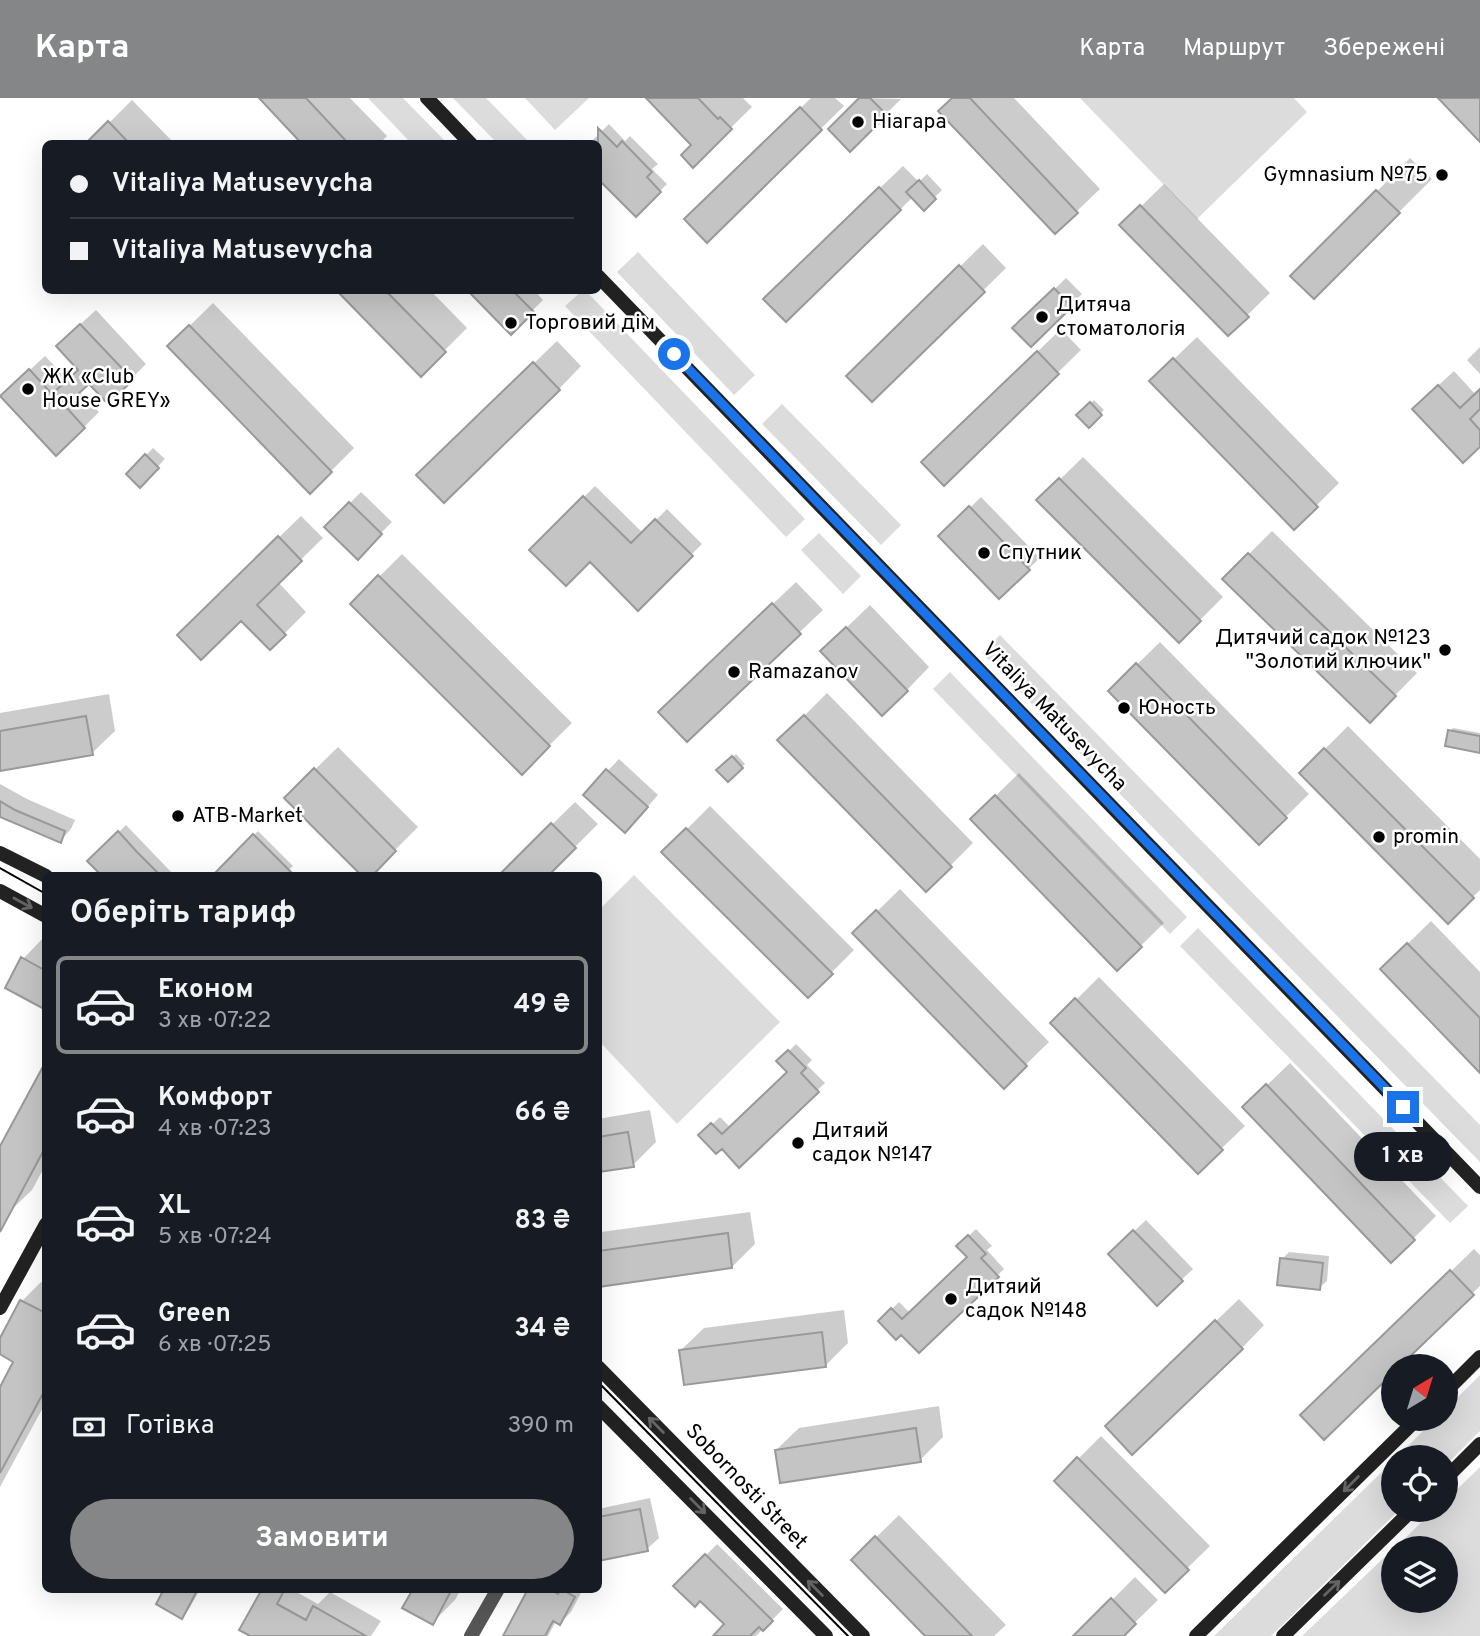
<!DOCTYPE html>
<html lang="uk">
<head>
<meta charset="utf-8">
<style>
  :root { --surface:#171b24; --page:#242831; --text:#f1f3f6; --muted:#9ea1a6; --line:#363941; --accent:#858687 }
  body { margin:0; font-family:Overpass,sans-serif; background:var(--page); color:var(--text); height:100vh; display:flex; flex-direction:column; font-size:26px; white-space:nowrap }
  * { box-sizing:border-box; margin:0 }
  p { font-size:23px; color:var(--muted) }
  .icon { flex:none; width:38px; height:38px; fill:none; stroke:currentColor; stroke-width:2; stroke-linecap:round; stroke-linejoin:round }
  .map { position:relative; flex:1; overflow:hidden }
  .sheet { position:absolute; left:42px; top:774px; width:560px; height:721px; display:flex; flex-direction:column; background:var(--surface); border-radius:10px; box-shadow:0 7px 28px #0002 }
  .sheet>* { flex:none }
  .guide { position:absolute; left:42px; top:42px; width:560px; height:154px; border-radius:10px; box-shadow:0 7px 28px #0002; display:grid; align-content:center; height:154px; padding:0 28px; background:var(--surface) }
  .needle { width:46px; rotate:38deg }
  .controls { position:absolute; left:1381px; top:1256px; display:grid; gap:14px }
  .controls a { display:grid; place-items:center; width:77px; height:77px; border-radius:50%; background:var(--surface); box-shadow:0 7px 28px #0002; font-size:35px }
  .end { position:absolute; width:32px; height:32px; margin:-16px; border:9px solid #1a73e8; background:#fff; box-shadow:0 0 0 4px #fff }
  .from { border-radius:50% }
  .bubble { position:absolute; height:49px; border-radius:24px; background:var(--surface); box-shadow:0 7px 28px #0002; font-size:23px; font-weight:700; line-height:49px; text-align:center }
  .guide b { display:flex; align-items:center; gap:24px; height:66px; font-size:26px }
  .guide b+b { border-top:2px solid var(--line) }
  .guide i { width:18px; height:18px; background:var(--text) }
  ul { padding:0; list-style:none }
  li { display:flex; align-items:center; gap:21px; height:98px; margin:0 14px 10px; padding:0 14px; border:4px solid transparent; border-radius:10px }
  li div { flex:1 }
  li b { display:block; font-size:26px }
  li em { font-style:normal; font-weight:700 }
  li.selected { border-color:var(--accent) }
  li>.icon { width:63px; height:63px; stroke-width:1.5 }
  h2 { padding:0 28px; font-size:32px; line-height:84px }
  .pay { display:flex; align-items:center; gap:18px; height:77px; padding:0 28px; font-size:26px }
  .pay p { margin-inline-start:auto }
  .primary-button { display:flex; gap:14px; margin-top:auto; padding:14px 28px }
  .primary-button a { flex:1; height:80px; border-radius:42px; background:var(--accent); color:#fff; font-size:28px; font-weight:700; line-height:80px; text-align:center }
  header { display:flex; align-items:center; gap:42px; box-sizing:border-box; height:98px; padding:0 35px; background:var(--accent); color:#fff }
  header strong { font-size:33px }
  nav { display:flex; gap:38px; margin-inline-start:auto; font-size:24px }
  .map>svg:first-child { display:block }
</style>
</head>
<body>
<header>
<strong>Карта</strong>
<nav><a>Карта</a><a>Маршрут</a><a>Збережені</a></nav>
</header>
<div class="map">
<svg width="1480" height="1538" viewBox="0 0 1480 1538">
  <rect width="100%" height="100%" fill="#fff"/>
  <path fill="#dcdcdc" d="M 368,0 L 403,0 L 447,45 L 411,45 Z
    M 453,0 L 486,0 L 530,45 L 497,45 Z
    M 525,0 L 589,0 L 555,32 Z
    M 1080,0 L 1294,0 L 1307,14 L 1197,121 Z
    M 638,154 L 755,277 L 734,297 L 617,174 Z
    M 582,193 L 586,193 L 805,421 L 786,439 L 565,208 Z
    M 782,306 L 901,427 L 881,447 L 762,326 Z
    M 819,435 L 861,478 L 843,496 L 801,452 Z
    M 1000,537 L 1480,1027 L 1480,1064 L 982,555 Z
    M 950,574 L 1187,819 L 1170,836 L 933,591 Z
    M 634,777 L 780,924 L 677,1026 L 599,943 L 599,812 Z
    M 1198,830 L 1468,1108 L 1450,1125 L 1180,848 Z
    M 1480,1277 L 1480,1333 L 1446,1367 L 1446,1360 L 1396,1360 L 1435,1321 L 1446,1321 L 1446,1311 Z
    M 1393,1363 L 1393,1412 L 1399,1412 L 1271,1538 L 1214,1538 Z
    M 1480,1369 L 1480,1538 L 1302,1538 L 1393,1451 L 1393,1503 L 1446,1503 L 1446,1451 L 1394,1451 L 1434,1412 L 1446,1412 L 1446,1402 Z"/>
  <path fill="#0003" d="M 262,0 L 350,0 L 387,38 L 379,46 L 305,46 Z
    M 648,0 L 743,0 L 752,9 L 693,67 L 694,47 Z
    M 811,0 L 835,0 L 844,8 L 707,142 L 709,99 Z
    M 862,0 L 901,1 L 850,52 Z
    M 954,0 L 1014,0 L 1100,91 L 1055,134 Z
    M 132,2 L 175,46 L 88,46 Z
    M 609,26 L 625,43 L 630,38 L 658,66 L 652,71 L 667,86 L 636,117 L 598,46 L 589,46 Z
    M 1410,60 L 1432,81 L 1314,199 L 1293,178 Z
    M 903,68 L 919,84 L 927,76 L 942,92 L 924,110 L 913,99 L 786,222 L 788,178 Z
    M 1164,86 L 1270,195 L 1228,236 L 1122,127 Z
    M 983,146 L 1006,170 L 872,302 L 849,278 Z
    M 1066,180 L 1082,196 L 1031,246 L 1015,230 Z
    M 338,192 L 430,192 L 467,230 L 421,276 Z
    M 469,192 L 534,192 L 543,202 L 511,234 Z
    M 213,205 L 354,350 L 310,394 L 169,248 Z
    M 96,212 L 146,266 L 131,281 L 89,283 L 79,293 L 99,314 L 84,329 L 18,283 L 45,258 L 68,282 L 80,272 L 73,233 Z
    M 1061,231 L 1081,252 L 944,385 L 946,342 Z
    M 1197,239 L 1339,385 L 1294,430 L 1151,283 Z
    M 557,243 L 581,268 L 559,291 L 442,354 Z
    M 1480,249 L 1480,276 L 1467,262 Z
    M 1454,273 L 1476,297 L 1480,292 L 1480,347 L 1429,296 Z
    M 1094,302 L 1104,312 L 1089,327 L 1079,317 Z
    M 153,350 L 165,361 L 140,387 L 128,376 Z
    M 1083,359 L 1223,499 L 1179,543 L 1039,402 Z
    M 595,388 L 643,435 L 667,411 L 702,446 L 638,510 L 590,462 L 531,452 Z
    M 361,394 L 392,424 L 357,459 L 326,429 Z
    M 981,399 L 1040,460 L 999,499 L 941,438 Z
    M 301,418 L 323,440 L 278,484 L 306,514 L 270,550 L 241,520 L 201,515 Z
    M 1272,433 L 1417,575 L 1370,623 L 1224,481 Z
    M 402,456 L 572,625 L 522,674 L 352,506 Z
    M 796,484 L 823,512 L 687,641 L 683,591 Z
    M 870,507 L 929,569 L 907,592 L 845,531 Z
    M 1160,544 L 1309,696 L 1259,745 L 1110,593 Z
    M 827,595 L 973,745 L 926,792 L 780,642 Z
    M 109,596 L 115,633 L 92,655 L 0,671 L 0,615 Z
    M 1348,628 L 1480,761 L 1480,792 L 1448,823 L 1301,675 Z
    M 1453,630 L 1480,635 L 1480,653 L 1450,633 Z
    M 338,649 L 418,729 L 370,777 L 363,777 L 286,700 Z
    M 736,656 L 745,666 L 728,682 L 719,672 Z
    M 619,661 L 658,697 L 636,722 L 585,697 Z
    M 1019,675 L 1164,825 L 1117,871 L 972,721 Z
    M 0,686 L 27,701 L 75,722 L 71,731 L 60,743 L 0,717 Z
    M 575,704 L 598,726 L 547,777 L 501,777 Z
    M 710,708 L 854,852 L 808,898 L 664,754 Z
    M 126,727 L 174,777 L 121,777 L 90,763 Z
    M 258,733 L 293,768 L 283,777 L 215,777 Z
    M 900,791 L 1049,944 L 1004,988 L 855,835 Z
    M 1431,823 L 1480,874 L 1480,972 L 1382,871 Z
    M 45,838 L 46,910 L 23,861 Z
    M 1099,879 L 1245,1028 L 1198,1073 L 1053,925 Z
    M 796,946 L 812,962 L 807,967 L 825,985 L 739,1068 L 722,1049 L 700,1038 L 720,1019 L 731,1030 L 789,974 L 779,963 Z
    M 1290,965 L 1436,1118 L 1391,1163 L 1244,1009 Z
    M 46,968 L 46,1066 L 32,1092 L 9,1114 L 0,1110 L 0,1052 Z
    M 650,1012 L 656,1044 L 633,1067 L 598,1073 L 598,1021 Z
    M 750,1114 L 755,1146 L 732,1169 L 598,1187 L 598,1136 L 601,1134 Z
    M 1146,1122 L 1193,1171 L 1157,1205 L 1110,1156 Z
    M 976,1131 L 992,1148 L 987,1152 L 1004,1171 L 919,1253 L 901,1234 L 880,1223 L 899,1204 L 910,1215 L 969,1159 L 958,1148 Z
    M 1474,1151 L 1480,1157 L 1480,1188 L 1397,1269 L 1393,1269 L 1393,1272 L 1325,1295 Z
    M 1289,1154 L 1329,1158 L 1327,1183 L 1319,1190 L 1282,1161 Z
    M 41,1184 L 46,1187 L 46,1304 L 0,1389 L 0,1293 L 16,1263 L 0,1254 L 0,1244 L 22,1203 Z
    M 1239,1201 L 1264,1227 L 1242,1250 L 1130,1305 Z
    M 844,1212 L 848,1245 L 826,1267 L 681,1252 L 704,1230 Z
    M 939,1308 L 943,1339 L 920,1362 L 776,1352 L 799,1330 Z
    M 1101,1338 L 1210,1448 L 1165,1492 L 1056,1383 Z
    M 650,1400 L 659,1440 L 647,1451 L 598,1461 L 598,1411 Z
    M 899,1417 L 1006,1527 L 994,1538 L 927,1538 L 853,1462 Z
    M 717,1446 L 783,1511 L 756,1538 L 726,1538 L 727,1526 L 701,1501 L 676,1488 Z
    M 1135,1479 L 1158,1502 L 1121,1538 L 1076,1538 Z
    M 166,1491 L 200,1491 L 189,1511 L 182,1518 Z
    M 254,1491 L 291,1491 L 318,1506 L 330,1494 L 381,1523 L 371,1538 L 253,1538 L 261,1496 Z
    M 415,1491 L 461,1491 L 455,1502 L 433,1524 Z
    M 530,1491 L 583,1491 L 571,1514 L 560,1525 L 556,1523 L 548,1538 L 505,1538 Z"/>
  <path fill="#c4c4c4" stroke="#999" stroke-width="2" d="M 259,0 L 306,0 L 349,46 L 302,46 Z
    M 646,0 L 698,0 L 718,21 L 720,19 L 732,31 L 693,70 L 681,57 L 691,47 Z
    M 859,0 L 870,0 L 887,17 L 850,54 L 828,31 Z
    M 952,0 L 970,0 L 1078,115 L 1055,136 L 938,13 Z
    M 1438,0 L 1480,0 L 1480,44 Z
    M 800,9 L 822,32 L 707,145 L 684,121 Z
    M 108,23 L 130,46 L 85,46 Z
    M 598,30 L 617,49 L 622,43 L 652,74 L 647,79 L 661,94 L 636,119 L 598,81 Z
    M 919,82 L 936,101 L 924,113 L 906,94 Z
    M 879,89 L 901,112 L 786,224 L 763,201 Z
    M 1376,92 L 1400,115 L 1314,201 L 1290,178 Z
    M 1140,107 L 1249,219 L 1228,238 L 1119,127 Z
    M 959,167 L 985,194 L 872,304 L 846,278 Z
    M 1054,190 L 1072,209 L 1031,249 L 1012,230 Z
    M 336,192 L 385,192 L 446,254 L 421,279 Z
    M 467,192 L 512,192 L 534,214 L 511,237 Z
    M 80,226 L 133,282 L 108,306 L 89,286 L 65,308 L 85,330 L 56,358 L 0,298 L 29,271 L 52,296 L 78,272 L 56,248 Z
    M 189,227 L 332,374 L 310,396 L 167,248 Z
    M 1037,253 L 1059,276 L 944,388 L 921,364 Z
    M 1173,260 L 1318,409 L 1294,432 L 1149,283 Z
    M 533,264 L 560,292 L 444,405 L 416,377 Z
    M 1438,287 L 1460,310 L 1480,291 L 1480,311 L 1470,321 L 1480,332 L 1480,349 L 1463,365 L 1412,311 Z
    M 1090,304 L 1102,317 L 1089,330 L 1076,317 Z
    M 145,356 L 159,370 L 140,390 L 126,376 Z
    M 1059,380 L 1201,523 L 1179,545 L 1036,402 Z
    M 583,398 L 631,445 L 655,421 L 693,458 L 638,513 L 590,464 L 566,488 L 529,452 Z
    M 349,404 L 382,436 L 358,462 L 324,429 Z
    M 969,408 L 1030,472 L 999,501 L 938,438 Z
    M 278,438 L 302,463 L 257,507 L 286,537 L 270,552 L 241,523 L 201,562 L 177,537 Z
    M 1248,455 L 1396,598 L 1370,625 L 1222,481 Z
    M 378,477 L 550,648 L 522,677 L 350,506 Z
    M 772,505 L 801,536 L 687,644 L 658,614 Z
    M 846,529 L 908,593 L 882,618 L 820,553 Z
    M 1136,565 L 1287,720 L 1259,747 L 1108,593 Z
    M 804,617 L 952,769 L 926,794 L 777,642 Z
    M 86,618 L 93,657 L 0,673 L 0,633 Z
    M 1448,632 L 1480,638 L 1480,655 L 1445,648 Z
    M 1324,650 L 1474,800 L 1448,826 L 1299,675 Z
    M 732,658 L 743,670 L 728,684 L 716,672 Z
    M 314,670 L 396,753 L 373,777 L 361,777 L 284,700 Z
    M 606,671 L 648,709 L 625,735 L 583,697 Z
    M 995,697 L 1142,849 L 1117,873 L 970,721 Z
    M 0,703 L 15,712 L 65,733 L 61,745 L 0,719 Z
    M 551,725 L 576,750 L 549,777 L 499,777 Z
    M 686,730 L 833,876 L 808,900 L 661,754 Z
    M 118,733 L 137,754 L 160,777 L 101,777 L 87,763 Z
    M 253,736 L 294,777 L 213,777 Z
    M 876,812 L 1027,968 L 1004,991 L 852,835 Z
    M 1407,845 L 1480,920 L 1480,975 L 1380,871 Z
    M 21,859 L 46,873 L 46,912 L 5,890 Z
    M 1075,900 L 1223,1052 L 1198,1076 L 1050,925 Z
    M 788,952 L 806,970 L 801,975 L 819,994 L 739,1070 L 722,1051 L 716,1056 L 698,1037 L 711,1025 L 722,1036 L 787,974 L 776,963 Z
    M 46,963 L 46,1048 L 0,1134 L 0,1048 Z
    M 1266,986 L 1415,1142 L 1391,1165 L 1242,1009 Z
    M 628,1034 L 634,1069 L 598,1074 L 598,1039 Z
    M 1133,1132 L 1183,1183 L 1157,1208 L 1108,1156 Z
    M 728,1135 L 732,1170 L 598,1189 L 598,1153 Z
    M 968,1137 L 986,1156 L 981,1160 L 999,1179 L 919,1255 L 901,1237 L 896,1242 L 878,1223 L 891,1210 L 902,1221 L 967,1159 L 956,1148 Z
    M 1280,1160 L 1323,1165 L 1320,1192 L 1277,1187 Z
    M 1450,1172 L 1474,1197 L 1399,1269 L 1393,1269 L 1393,1275 L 1324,1342 L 1300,1317 Z
    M 20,1202 L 46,1215 L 46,1290 L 0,1375 L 0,1289 L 13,1264 L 0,1256 L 0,1240 Z
    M 1215,1222 L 1243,1251 L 1132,1357 L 1105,1328 Z
    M 822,1234 L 826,1269 L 684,1287 L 679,1252 Z
    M 916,1330 L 921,1364 L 780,1385 L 775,1352 Z
    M 1077,1359 L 1189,1472 L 1165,1495 L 1054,1383 Z
    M 640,1411 L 648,1453 L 598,1463 L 598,1419 Z
    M 875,1438 L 972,1538 L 925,1538 L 851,1462 Z
    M 705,1456 L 773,1523 L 763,1533 L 759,1529 L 750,1538 L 713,1538 L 724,1526 L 700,1503 L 695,1509 L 673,1488 Z
    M 164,1491 L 198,1491 L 182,1521 L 156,1506 Z
    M 262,1491 L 285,1491 L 277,1506 L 306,1522 L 313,1508 L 366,1538 L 250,1538 L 239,1532 Z
    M 413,1491 L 452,1491 L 433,1527 L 402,1510 Z
    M 528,1491 L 549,1491 L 558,1496 L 561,1491 L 575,1499 L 560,1527 L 553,1523 L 545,1538 L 503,1538 Z
    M 1111,1500 L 1136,1526 L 1124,1538 L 1073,1538 Z"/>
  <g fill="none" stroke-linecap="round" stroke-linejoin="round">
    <path stroke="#555" stroke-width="14" d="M 471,1538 L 498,1491"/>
    <path stroke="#222" stroke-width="14" d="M 427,0 L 471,46
      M 598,178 L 1480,1089
      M 0,755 L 46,778
      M 0,793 L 46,818
      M 0,1210 L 46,1126
      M 598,1269 L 863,1538
      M 1446,1293 L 1480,1259
      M 598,1308 L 826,1538
      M 1446,1380 L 1480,1346
      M 1196,1538 L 1417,1321
      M 1283,1538 L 1412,1412"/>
    <path stroke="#000" stroke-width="2" d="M 0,770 L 46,796
      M 598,1284 L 848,1538"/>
  </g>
  <defs><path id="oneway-shaft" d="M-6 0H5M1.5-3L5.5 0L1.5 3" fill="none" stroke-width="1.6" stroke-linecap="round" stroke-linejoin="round" transform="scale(1.75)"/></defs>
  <g stroke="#646464">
    <use href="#oneway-shaft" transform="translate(23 805) rotate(29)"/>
    <use href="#oneway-shaft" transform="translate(656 1327) rotate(-135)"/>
    <use href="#oneway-shaft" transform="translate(1351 1386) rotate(135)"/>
    <use href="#oneway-shaft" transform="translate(698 1408) rotate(45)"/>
    <use href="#oneway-shaft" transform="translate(815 1490) rotate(-135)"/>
    <use href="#oneway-shaft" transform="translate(1332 1490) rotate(-44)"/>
  </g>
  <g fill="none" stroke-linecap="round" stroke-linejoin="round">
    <path stroke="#1a73e8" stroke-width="9" d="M 674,256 L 1403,1009"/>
  </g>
  <g fill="#000" stroke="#fff" stroke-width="2.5">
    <circle cx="858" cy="24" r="7"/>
    <circle cx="1442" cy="77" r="7"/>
    <circle cx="1042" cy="219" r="7"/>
    <circle cx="511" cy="225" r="7"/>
    <circle cx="28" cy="291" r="7"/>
    <circle cx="984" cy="455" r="7"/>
    <circle cx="1445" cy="552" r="7"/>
    <circle cx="734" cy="574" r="7"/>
    <circle cx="1124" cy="610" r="7"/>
    <circle cx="178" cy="718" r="7"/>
    <circle cx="1379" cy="739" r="7"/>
    <circle cx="798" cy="1045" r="7"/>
    <circle cx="951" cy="1201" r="7"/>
  </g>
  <g text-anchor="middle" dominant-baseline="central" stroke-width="5" stroke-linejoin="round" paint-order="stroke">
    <g font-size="21" fill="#000" stroke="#fff" text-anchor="start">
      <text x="872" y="24">Ніагара</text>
      <text x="1428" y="77" text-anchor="end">Gymnasium №75</text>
      <text x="1056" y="207">Дитяча<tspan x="1056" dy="24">стоматологія</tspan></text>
      <text x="525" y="225">Торговий дім</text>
      <text x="42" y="279">ЖК «Club<tspan x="42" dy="24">House GREY»</tspan></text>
      <text x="998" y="455">Спутник</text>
      <text x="1431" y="540" text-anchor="end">Дитячий садок №123<tspan x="1431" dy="24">"Золотий ключик"</tspan></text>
      <text x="748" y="574">Ramazanov</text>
      <text x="1138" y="610">Юность</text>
      <text x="192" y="718">ATB-Market</text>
      <text x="1393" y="739">promin</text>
      <text x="812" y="1033">Дитяий<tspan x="812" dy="24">садок №147</tspan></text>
      <text x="965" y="1189">Дитяий<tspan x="965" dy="24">садок №148</tspan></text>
    </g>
    <g font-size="21" fill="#000" stroke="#fff">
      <text transform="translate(1054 619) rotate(46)">Vitaliya Matusevycha</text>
      <text transform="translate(746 1389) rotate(46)">Sobornosti Street</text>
    </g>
  </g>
</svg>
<div class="controls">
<a><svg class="needle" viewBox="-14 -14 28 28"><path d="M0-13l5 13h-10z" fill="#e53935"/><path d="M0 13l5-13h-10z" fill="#9ea1a6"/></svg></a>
<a><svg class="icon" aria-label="locate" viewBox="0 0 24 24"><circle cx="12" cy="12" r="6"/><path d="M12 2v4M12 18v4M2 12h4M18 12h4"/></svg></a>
<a><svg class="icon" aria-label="layers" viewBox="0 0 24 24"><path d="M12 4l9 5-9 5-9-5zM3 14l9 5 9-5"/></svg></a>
</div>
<i class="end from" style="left:674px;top:256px"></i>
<i class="end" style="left:1403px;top:1009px"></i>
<div class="bubble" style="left:1354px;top:1034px;width:98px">1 хв</div>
<div class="guide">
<b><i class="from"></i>Vitaliya Matusevycha</b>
<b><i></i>Vitaliya Matusevycha</b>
</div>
<section class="sheet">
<h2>Оберіть тариф</h2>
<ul>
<li class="selected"><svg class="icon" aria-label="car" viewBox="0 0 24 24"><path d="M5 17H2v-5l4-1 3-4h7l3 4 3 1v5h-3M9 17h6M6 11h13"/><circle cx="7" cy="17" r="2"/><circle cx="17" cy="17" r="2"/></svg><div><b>Економ</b><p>3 хв · 07:22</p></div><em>49 ₴</em></li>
<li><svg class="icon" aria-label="car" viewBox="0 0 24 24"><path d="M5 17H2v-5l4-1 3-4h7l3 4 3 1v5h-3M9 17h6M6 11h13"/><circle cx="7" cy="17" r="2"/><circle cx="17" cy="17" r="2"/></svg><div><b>Комфорт</b><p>4 хв · 07:23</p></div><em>66 ₴</em></li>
<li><svg class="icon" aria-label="car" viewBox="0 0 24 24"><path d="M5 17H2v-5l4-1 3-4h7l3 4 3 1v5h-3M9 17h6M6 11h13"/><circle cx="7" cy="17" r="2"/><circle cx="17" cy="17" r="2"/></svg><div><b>XL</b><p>5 хв · 07:24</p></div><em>83 ₴</em></li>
<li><svg class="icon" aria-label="car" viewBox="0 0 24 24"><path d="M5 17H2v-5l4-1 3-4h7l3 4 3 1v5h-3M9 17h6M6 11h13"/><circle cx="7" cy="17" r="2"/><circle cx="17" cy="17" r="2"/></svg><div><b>Green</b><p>6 хв · 07:25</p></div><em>34 ₴</em></li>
</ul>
<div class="pay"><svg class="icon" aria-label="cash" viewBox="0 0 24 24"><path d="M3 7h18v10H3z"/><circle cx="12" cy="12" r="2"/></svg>Готівка<p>390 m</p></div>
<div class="primary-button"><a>Замовити</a></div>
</section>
</div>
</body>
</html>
